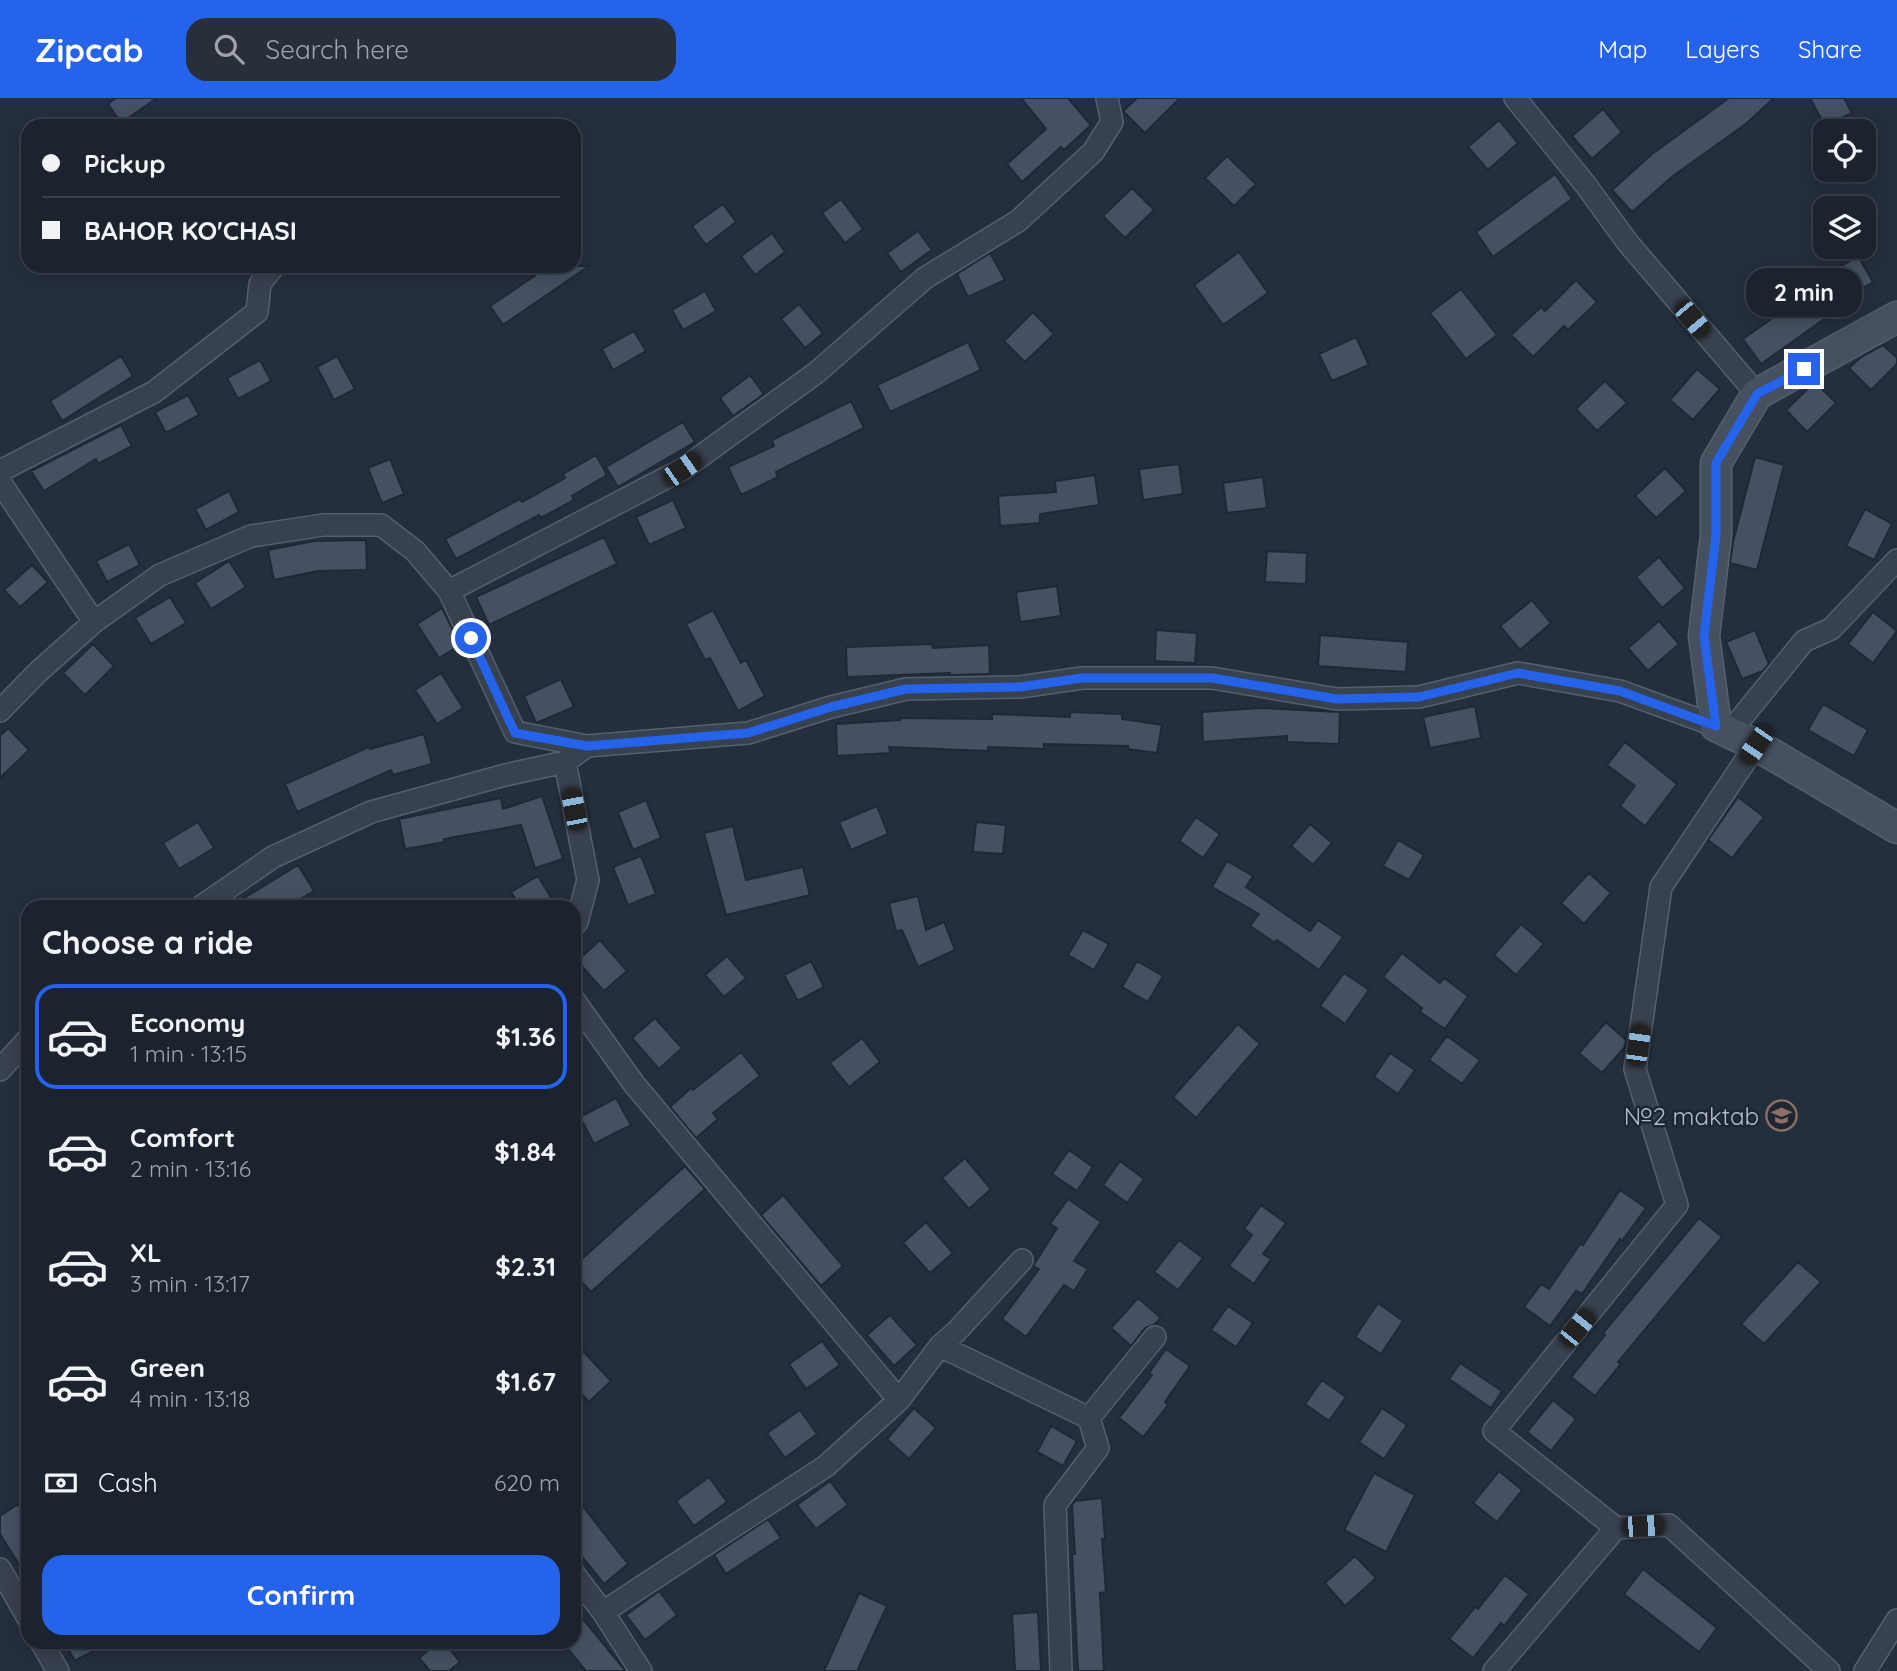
<!DOCTYPE html>
<html lang="en">
<head>
<meta charset="utf-8">
<style>
  :root { --surface:#1b232e; --page:#282f3a; --text:#f1f3f6; --muted:#a0a4aa; --line:#39404a; --accent:#2563eb }
  body { margin:0; font-family:Quicksand,sans-serif; background:var(--page); color:var(--text); height:100vh; display:flex; flex-direction:column; font-size:26px; white-space:nowrap }
  * { box-sizing:border-box; margin:0 }
  p { font-size:23px; color:var(--muted) }
  .icon { flex:none; width:38px; height:38px; fill:none; stroke:currentColor; stroke-width:2; stroke-linecap:round; stroke-linejoin:round }
  .map { position:relative; flex:1; overflow:hidden }
  .panel { position:absolute; left:21px; top:802px; width:560px; height:749px; display:flex; flex-direction:column; background:var(--surface); border-radius:21px; box-shadow:0 4px 18px #0003,0 0 0 2px var(--line) }
  .panel>* { flex:none }
  .hud { position:absolute; left:21px; top:21px; width:560px; height:154px; border-radius:21px; box-shadow:0 4px 18px #0003,0 0 0 2px var(--line); display:grid; align-content:center; height:154px; padding:0 21px; background:var(--surface) }
  .buttons { position:absolute; left:1813px; top:21px; display:grid; gap:14px }
  .buttons a { display:grid; place-items:center; width:63px; height:63px; border-radius:14px; background:var(--surface); box-shadow:0 4px 18px #0003,0 0 0 2px var(--line); font-size:35px }
  .end { position:absolute; width:32px; height:32px; margin:-16px; border:9px solid #2563eb; background:#fff; box-shadow:0 0 0 4px #fff }
  .from { border-radius:50% }
  .bubble { position:absolute; height:49px; border-radius:21px; background:var(--surface); box-shadow:0 4px 18px #0003,0 0 0 2px var(--line); font-size:23px; font-weight:700; line-height:49px; text-align:center }
  .car { position:absolute; width:21px; height:42px; margin:-21px -10px; border-radius:9px; box-shadow:0 0 5px 2px #0007; background:linear-gradient(#222 24%,#8ab4d8 0 40%,#222 0 76%,#8ab4d8 0 86%,#222 0) }
  .hud b { display:flex; align-items:center; gap:24px; height:66px; font-size:26px }
  .hud b+b { border-top:2px solid var(--line) }
  .hud i { width:18px; height:18px; background:var(--text) }
  ul { padding:0; list-style:none }
  li { display:flex; align-items:center; gap:21px; height:105px; margin:0 14px 10px; padding:0 7px; border:4px solid transparent; border-radius:21px }
  li div { flex:1 }
  li b { display:block; font-size:26px }
  li em { font-style:normal; font-weight:700 }
  li.active { border-color:var(--accent) }
  li>.icon { width:63px; height:63px; stroke-width:1.5 }
  h2 { padding:0 21px; font-size:32px; line-height:84px }
  .pay { display:flex; align-items:center; gap:18px; height:77px; padding:0 21px; font-size:26px }
  .pay p { margin-inline-start:auto }
  .cta { display:flex; gap:14px; margin-top:auto; padding:14px 21px }
  .cta a { flex:1; height:80px; border-radius:21px; background:var(--accent); color:#fff; font-size:28px; font-weight:700; line-height:80px; text-align:center }
  header { display:flex; align-items:center; gap:42px; box-sizing:border-box; height:98px; padding:0 35px; background:var(--accent); color:#fff }
  header strong { font-size:33px }
  nav { display:flex; gap:38px; margin-inline-start:auto; font-size:24px }
  .search { width:490px; height:63px; background:var(--page); display:flex; align-items:center; gap:18px; box-sizing:border-box; padding:0 24px; border-radius:21px; color:var(--muted); font-size:26px }
  .map>svg:first-child { display:block }
</style>
</head>
<body>
<header>
<strong>Zipcab</strong>
<div class="search"><svg class="icon" aria-label="search" viewBox="0 0 24 24"><circle cx="10" cy="10" r="6"/><path d="M15 15l6 6"/></svg>Search here</div>
<nav><a>Map</a><a>Layers</a><a>Share</a></nav>
</header>
<div class="map">
<svg width="1897" height="1573" viewBox="0 0 1897 1573">
  <rect width="100%" height="100%" fill="#242f3e"/>
  <path fill="#455162" stroke="#1f2835" stroke-width="2" d="M 116,0 L 157,0 L 121,25 L 108,6 Z
    M 1021,0 L 1068,0 L 1091,27 L 1064,52 L 1061,49 L 1022,84 L 1007,66 L 1046,31 Z
    M 1137,0 L 1180,0 L 1145,35 L 1123,13 Z
    M 1729,0 L 1774,0 L 1747,25 L 1673,78 L 1632,114 L 1612,92 L 1652,56 Z
    M 1810,0 L 1844,0 L 1852,15 L 1825,28 Z
    M 1603,11 L 1622,34 L 1592,61 L 1572,38 Z
    M 1499,22 L 1518,45 L 1488,72 L 1468,49 Z
    M 1227,58 L 1256,86 L 1234,108 L 1205,80 Z
    M 1555,76 L 1572,101 L 1493,159 L 1476,134 Z
    M 1132,90 L 1154,112 L 1125,140 L 1103,118 Z
    M 841,101 L 863,131 L 845,145 L 822,115 Z
    M 723,106 L 736,124 L 706,147 L 692,128 Z
    M 918,133 L 932,152 L 901,174 L 887,155 Z
    M 772,135 L 785,154 L 755,177 L 741,158 Z
    M 1239,154 L 1268,195 L 1223,227 L 1194,187 Z
    M 990,155 L 1005,182 L 968,199 L 957,176 Z
    M 1858,158 L 1873,184 L 1831,209 L 1834,214 L 1761,266 L 1743,241 L 1825,183 L 1823,179 Z
    M 549,168 L 589,168 L 503,227 L 490,208 Z
    M 1576,182 L 1597,204 L 1568,232 L 1564,228 L 1533,259 L 1511,237 L 1541,209 L 1545,213 Z
    M 1461,191 L 1497,237 L 1466,261 L 1430,215 Z
    M 705,193 L 716,213 L 683,232 L 672,212 Z
    M 799,206 L 823,235 L 805,250 L 781,221 Z
    M 1033,214 L 1054,236 L 1025,264 L 1004,243 Z
    M 634,233 L 646,253 L 613,272 L 602,251 Z
    M 1356,239 L 1369,267 L 1332,283 L 1319,256 Z
    M 968,244 L 981,272 L 890,314 L 877,287 Z
    M 1883,247 L 1897,260 L 1897,266 L 1871,292 L 1849,270 L 1861,259 Z
    M 121,258 L 133,278 L 62,323 L 50,303 Z
    M 337,258 L 355,291 L 334,302 L 317,269 Z
    M 260,262 L 271,283 L 238,301 L 227,280 Z
    M 1697,271 L 1720,291 L 1693,322 L 1670,302 Z
    M 750,277 L 764,296 L 733,318 L 720,300 Z
    M 1605,283 L 1627,305 L 1597,333 L 1576,311 Z
    M 1815,284 L 1836,305 L 1807,334 L 1786,312 Z
    M 188,297 L 199,317 L 166,335 L 155,314 Z
    M 851,303 L 864,330 L 776,374 L 778,379 L 741,397 L 728,369 L 774,348 L 772,342 Z
    M 683,324 L 695,344 L 618,389 L 606,369 Z
    M 121,327 L 132,348 L 98,366 L 96,361 L 44,393 L 31,373 Z
    M 596,357 L 607,377 L 572,398 L 574,402 L 541,420 L 539,417 L 456,461 L 445,441 L 520,401 L 522,404 L 565,380 L 563,376 Z
    M 1755,359 L 1784,367 L 1757,472 L 1730,465 L 1733,444 Z
    M 390,361 L 404,396 L 382,405 L 368,370 Z
    M 1179,366 L 1183,396 L 1143,402 L 1139,371 Z
    M 1665,370 L 1686,393 L 1656,420 L 1635,398 Z
    M 1095,377 L 1099,407 L 1040,416 L 1040,425 L 1000,428 L 998,398 L 1056,394 L 1055,383 Z
    M 1263,379 L 1267,410 L 1227,415 L 1223,385 Z
    M 229,393 L 239,414 L 206,432 L 195,411 Z
    M 673,402 L 686,430 L 649,447 L 636,419 Z
    M 1865,411 L 1892,426 L 1874,462 L 1846,448 Z
    M 604,439 L 617,466 L 489,527 L 476,499 Z
    M 366,442 L 367,472 L 318,473 L 274,482 L 268,452 L 314,443 Z
    M 129,446 L 140,467 L 107,484 L 96,463 Z
    M 1267,453 L 1307,455 L 1306,486 L 1265,484 Z
    M 1659,459 L 1685,490 L 1662,510 L 1636,479 Z
    M 229,463 L 246,489 L 211,511 L 195,485 Z
    M 32,467 L 48,484 L 20,509 L 4,492 Z
    M 1057,488 L 1061,518 L 1020,524 L 1016,494 Z
    M 170,499 L 186,525 L 151,546 L 135,520 Z
    M 1532,502 L 1551,525 L 1520,552 L 1500,528 Z
    M 442,510 L 460,547 L 439,560 L 417,526 Z
    M 713,512 L 741,565 L 746,562 L 765,598 L 738,613 L 710,560 L 705,562 L 686,526 Z
    M 1873,514 L 1897,533 L 1873,565 L 1848,546 Z
    M 1659,523 L 1679,546 L 1648,573 L 1628,550 Z
    M 1156,532 L 1197,535 L 1195,565 L 1155,563 Z
    M 1755,532 L 1769,566 L 1763,573 L 1742,581 L 1726,544 Z
    M 1320,537 L 1408,544 L 1406,574 L 1318,568 Z
    M 93,546 L 114,568 L 85,597 L 63,575 Z
    M 932,546 L 933,550 L 989,547 L 990,576 L 950,577 L 950,575 L 847,579 L 846,549 Z
    M 441,575 L 463,610 L 437,626 L 415,592 Z
    M 561,581 L 574,609 L 536,625 L 524,598 Z
    M 1823,606 L 1868,632 L 1854,658 L 1808,632 Z
    M 1475,608 L 1481,640 L 1430,650 L 1423,619 Z
    M 1260,610 L 1340,614 L 1339,646 L 1287,644 L 1287,638 L 1203,644 L 1202,614 Z
    M 1070,614 L 1122,616 L 1122,621 L 1162,627 L 1157,655 L 1128,651 L 1128,648 L 1044,646 L 1044,651 L 988,649 L 988,653 L 889,649 L 890,655 L 837,658 L 836,626 L 900,622 L 900,620 L 992,621 L 992,616 L 1070,619 Z
    M 8,630 L 29,652 L 0,680 L 0,638 Z
    M 424,636 L 432,666 L 393,677 L 391,672 L 297,714 L 285,686 L 369,649 L 370,651 Z
    M 1625,644 L 1677,686 L 1645,728 L 1620,708 L 1635,688 L 1607,667 Z
    M 542,698 L 563,761 L 535,770 L 521,727 L 444,741 L 445,744 L 405,751 L 399,721 L 501,700 L 503,711 Z
    M 1738,699 L 1764,719 L 1732,760 L 1708,742 Z
    M 646,702 L 661,740 L 633,752 L 618,714 Z
    M 877,708 L 888,736 L 851,752 L 839,724 Z
    M 1196,719 L 1220,736 L 1203,760 L 1179,743 Z
    M 198,724 L 214,750 L 179,771 L 163,745 Z
    M 976,724 L 1006,727 L 1003,756 L 973,754 Z
    M 1310,726 L 1332,745 L 1313,767 L 1291,748 Z
    M 733,728 L 746,782 L 803,769 L 810,797 L 726,817 L 704,735 Z
    M 1398,742 L 1424,757 L 1409,782 L 1383,768 Z
    M 641,758 L 656,796 L 628,807 L 613,769 Z
    M 1227,763 L 1253,778 L 1246,789 L 1310,833 L 1318,822 L 1343,839 L 1319,872 L 1277,842 L 1275,845 L 1250,828 L 1259,816 L 1212,789 Z
    M 298,767 L 314,793 L 288,808 L 231,808 Z
    M 1589,775 L 1611,795 L 1584,826 L 1561,805 Z
    M 538,778 L 556,808 L 520,808 L 511,794 Z
    M 918,798 L 926,832 L 944,824 L 955,852 L 918,869 L 902,832 L 896,833 L 889,805 Z
    M 1521,826 L 1544,846 L 1516,877 L 1494,857 Z
    M 1083,832 L 1109,846 L 1094,872 L 1068,857 Z
    M 600,842 L 627,873 L 604,893 L 577,863 Z
    M 1402,855 L 1440,885 L 1444,880 L 1468,898 L 1445,931 L 1420,914 L 1422,910 L 1383,879 Z
    M 727,858 L 746,880 L 724,899 L 705,877 Z
    M 811,863 L 824,889 L 798,903 L 784,877 Z
    M 1137,863 L 1163,878 L 1148,904 L 1122,889 Z
    M 1344,875 L 1369,892 L 1345,926 L 1320,908 Z
    M 655,920 L 682,950 L 659,971 L 632,940 Z
    M 1606,924 L 1626,942 L 1625,949 L 1602,975 L 1579,955 Z
    M 1238,926 L 1260,946 L 1196,1020 L 1173,999 Z
    M 1447,938 L 1480,962 L 1462,986 L 1429,962 Z
    M 862,940 L 880,964 L 849,989 L 830,965 Z
    M 741,954 L 760,978 L 713,1015 L 718,1021 L 696,1040 L 670,1009 L 691,990 L 693,992 Z
    M 1390,955 L 1415,972 L 1398,996 L 1374,979 Z
    M 616,1000 L 631,1027 L 594,1046 L 580,1019 Z
    M 1069,1052 L 1093,1069 L 1077,1093 L 1052,1076 Z
    M 965,1060 L 991,1091 L 969,1111 L 942,1080 Z
    M 1120,1063 L 1144,1081 L 1127,1105 L 1103,1087 Z
    M 685,1068 L 705,1091 L 591,1194 L 574,1175 L 574,1168 Z
    M 1620,1092 L 1646,1110 L 1622,1143 L 1620,1141 L 1582,1196 L 1576,1193 L 1550,1228 L 1524,1209 L 1541,1186 L 1549,1191 L 1580,1146 L 1583,1147 Z
    M 783,1097 L 843,1168 L 821,1188 L 761,1117 Z
    M 1068,1101 L 1101,1124 L 1074,1163 L 1088,1171 L 1074,1193 L 1064,1187 L 1026,1239 L 1002,1221 L 1039,1171 L 1033,1168 L 1057,1130 L 1050,1126 Z
    M 1261,1107 L 1286,1125 L 1263,1156 L 1271,1161 L 1254,1186 L 1229,1168 L 1252,1137 L 1244,1131 Z
    M 1699,1120 L 1722,1139 L 1618,1264 L 1621,1266 L 1595,1298 L 1571,1279 L 1605,1237 L 1603,1235 Z
    M 926,1124 L 953,1155 L 930,1175 L 903,1145 Z
    M 1179,1142 L 1203,1160 L 1178,1192 L 1154,1174 Z
    M 1798,1164 L 1821,1184 L 1764,1246 L 1741,1226 Z
    M 1138,1200 L 1161,1220 L 1155,1226 L 1145,1230 L 1131,1248 L 1111,1230 Z
    M 1378,1205 L 1403,1223 L 1381,1256 L 1355,1239 Z
    M 1228,1208 L 1253,1225 L 1236,1249 L 1211,1232 Z
    M 890,1217 L 917,1247 L 894,1268 L 867,1237 Z
    M 822,1243 L 840,1267 L 806,1291 L 789,1266 Z
    M 1166,1251 L 1190,1268 L 1165,1304 L 1168,1307 L 1143,1339 L 1119,1320 L 1152,1277 L 1149,1275 Z
    M 583,1253 L 611,1283 L 589,1304 L 574,1288 L 574,1262 Z
    M 1460,1265 L 1502,1293 L 1491,1310 L 1449,1281 Z
    M 1322,1282 L 1346,1299 L 1329,1323 L 1305,1306 Z
    M 1553,1302 L 1576,1321 L 1551,1353 L 1527,1334 Z
    M 914,1310 L 936,1330 L 909,1361 L 887,1341 Z
    M 1382,1310 L 1407,1327 L 1384,1361 L 1359,1344 Z
    M 800,1312 L 817,1336 L 785,1360 L 767,1335 Z
    M 1051,1328 L 1077,1343 L 1063,1368 L 1037,1354 Z
    M 1499,1373 L 1522,1392 L 1497,1424 L 1473,1405 Z
    M 1374,1375 L 1415,1397 L 1386,1454 L 1344,1432 Z
    M 709,1379 L 727,1404 L 694,1428 L 676,1403 Z
    M 830,1383 L 848,1407 L 816,1431 L 797,1407 Z
    M 574,1397 L 628,1466 L 604,1486 L 574,1449 Z
    M 1102,1400 L 1105,1441 L 1102,1441 L 1106,1494 L 1100,1495 L 1104,1573 L 1078,1573 L 1072,1456 L 1075,1456 L 1072,1407 L 1075,1403 Z
    M 18,1406 L 28,1423 L 28,1481 L 0,1436 L 0,1418 Z
    M 768,1421 L 781,1440 L 726,1476 L 714,1457 Z
    M 1355,1458 L 1376,1480 L 1345,1508 L 1325,1485 Z
    M 1643,1471 L 1717,1530 L 1699,1554 L 1624,1496 Z
    M 1505,1477 L 1529,1496 L 1504,1528 L 1501,1525 L 1473,1560 L 1449,1541 L 1475,1509 L 1478,1511 Z
    M 659,1493 L 677,1517 L 645,1542 L 626,1517 Z
    M 859,1495 L 887,1508 L 857,1573 L 824,1573 Z
    M 574,1510 L 624,1571 L 625,1573 L 586,1573 L 562,1544 L 574,1544 Z
    M 1038,1514 L 1041,1573 L 1015,1573 L 1012,1516 Z
    M 64,1544 L 110,1544 L 75,1563 Z
    M 438,1544 L 444,1544 L 460,1564 L 449,1573 L 430,1573 L 419,1560 Z"/>
  <g fill="none" stroke-linecap="round" stroke-linejoin="round">
    <defs>
      <path id="street" d="M 1515,0 L 1585,86 L 1628,145 L 1757,296
        M 0,373 L 154,294 L 257,214 L 260,186 L 274,168
        M 0,384 L 94,524
        M 449,493 L 683,371 L 816,275 L 925,180 L 1018,123 L 1093,54 L 1112,24 L 1107,0
        M 0,613 L 38,574 L 94,524 L 160,477 L 251,438 L 323,427 L 381,427 L 415,453 L 449,493 L 515,634 L 587,648
        M 1730,634 L 1804,543 L 1831,531 L 1897,462
        M 1756,647 L 1661,789 L 1635,971 L 1677,1107 L 1494,1333 L 1616,1430 L 1669,1427 L 1829,1573
        M 565,664 L 588,782 L 577,824 L 574,827
        M 202,808 L 273,759 L 371,714 L 505,677 L 565,664 L 587,648 L 748,635 L 831,609 L 906,591 L 1020,589 L 1082,580 L 1212,580 L 1337,601 L 1419,599 L 1518,575 L 1620,593 L 1716,628
        M 574,902 L 634,986 L 899,1302
        M 0,972 L 28,941
        M 940,1248 L 1089,1320
        M 0,1471 L 28,1520
        M 574,1476 L 603,1514 L 641,1573
        M 603,1514 L 826,1368 L 899,1302 L 940,1248 L 956,1234 L 1022,1162
        M 41,1544 L 58,1573
        M 1061,1573 L 1055,1407 L 1098,1350 L 1089,1320 L 1155,1239
        M 1494,1573 L 1616,1430
        M 1865,1573 L 1897,1522"/>
      <path id="secondary" d="M 1897,219 L 1757,296 L 1716,365 L 1716,437 L 1704,538 L 1716,628 L 1756,647 L 1897,730"/>
    </defs>
    <use href="#street" stroke="#565f6c" stroke-width="24"/>
    <use href="#secondary" stroke="#565f6c" stroke-width="33"/>
    <use href="#street" stroke="#38414e" stroke-width="21"/>
    <use href="#secondary" stroke="#465061" stroke-width="30"/>
  </g>
  <g fill="none" stroke-linecap="round" stroke-linejoin="round">
    <path stroke="#2563eb" stroke-width="9" d="M 471,540 L 515,635 L 587,648 L 748,635 L 831,609 L 906,591 L 1020,589 L 1082,580 L 1212,580 L 1337,601 L 1419,599 L 1518,575 L 1620,593 L 1716,628 L 1704,538 L 1716,437 L 1716,365 L 1757,296 L 1804,271"/>
  </g>
  <defs>
    <symbol id="school-ring" viewBox="-11 -11 22 22"><circle r="9.5" fill="#1d2633" stroke="#8d6e63" stroke-width="1.5"/><path d="M0-5L7-2L0 1L-7-2ZM-4 1L0 2.5L4 1V4Q0 6-4 4Z" fill="#8d6e63"/></symbol>
  </defs>
  <g fill-rule="evenodd">
    <use href="#school-ring" x="1764" y="1000" width="35" height="35"/>
  </g>
  <g text-anchor="middle" dominant-baseline="central" stroke-width="5" stroke-linejoin="round" paint-order="stroke">
    <g font-size="24" fill="#b4bcc9" stroke="#1d2633" text-anchor="end">
      <text x="1759" y="1018">№2 maktab</text>
    </g>
  </g>
</svg>
<div class="buttons">
<a><svg class="icon" aria-label="locate" viewBox="0 0 24 24"><circle cx="12" cy="12" r="6"/><path d="M12 2v4M12 18v4M2 12h4M18 12h4"/></svg></a>
<a><svg class="icon" aria-label="layers" viewBox="0 0 24 24"><path d="M12 4l9 5-9 5-9-5zM3 14l9 5 9-5"/></svg></a>
</div>
<i class="end from" style="left:471px;top:540px"></i>
<i class="end" style="left:1804px;top:271px"></i>
<div class="bubble" style="left:1746px;top:170px;width:116px">2 min</div>
<i class="car" style="left:1692px;top:221px;rotate:140deg"></i>
<i class="car" style="left:682px;top:371px;rotate:55deg"></i>
<i class="car" style="left:1756px;top:647px;rotate:214deg"></i>
<i class="car" style="left:574px;top:711px;rotate:349deg"></i>
<i class="car" style="left:1638px;top:947px;rotate:8deg"></i>
<i class="car" style="left:1577px;top:1230px;rotate:39deg"></i>
<i class="car" style="left:1643px;top:1428px;rotate:87deg"></i>
<div class="hud">
<b><i class="from"></i>Pickup</b>
<b><i></i>BAHOR KO'CHASI</b>
</div>
<section class="panel">
<h2>Choose a ride</h2>
<ul>
<li class="active"><svg class="icon" aria-label="car" viewBox="0 0 24 24"><path d="M5 17H2v-5l4-1 3-4h7l3 4 3 1v5h-3M9 17h6M6 11h13"/><circle cx="7" cy="17" r="2"/><circle cx="17" cy="17" r="2"/></svg><div><b>Economy</b><p>1 min · 13:15</p></div><em>$1.36</em></li>
<li><svg class="icon" aria-label="car" viewBox="0 0 24 24"><path d="M5 17H2v-5l4-1 3-4h7l3 4 3 1v5h-3M9 17h6M6 11h13"/><circle cx="7" cy="17" r="2"/><circle cx="17" cy="17" r="2"/></svg><div><b>Comfort</b><p>2 min · 13:16</p></div><em>$1.84</em></li>
<li><svg class="icon" aria-label="car" viewBox="0 0 24 24"><path d="M5 17H2v-5l4-1 3-4h7l3 4 3 1v5h-3M9 17h6M6 11h13"/><circle cx="7" cy="17" r="2"/><circle cx="17" cy="17" r="2"/></svg><div><b>XL</b><p>3 min · 13:17</p></div><em>$2.31</em></li>
<li><svg class="icon" aria-label="car" viewBox="0 0 24 24"><path d="M5 17H2v-5l4-1 3-4h7l3 4 3 1v5h-3M9 17h6M6 11h13"/><circle cx="7" cy="17" r="2"/><circle cx="17" cy="17" r="2"/></svg><div><b>Green</b><p>4 min · 13:18</p></div><em>$1.67</em></li>
</ul>
<div class="pay"><svg class="icon" aria-label="cash" viewBox="0 0 24 24"><path d="M3 7h18v10H3z"/><circle cx="12" cy="12" r="2"/></svg>Cash<p>620 m</p></div>
<div class="cta"><a>Confirm</a></div>
</section>
</div>
</body>
</html>
